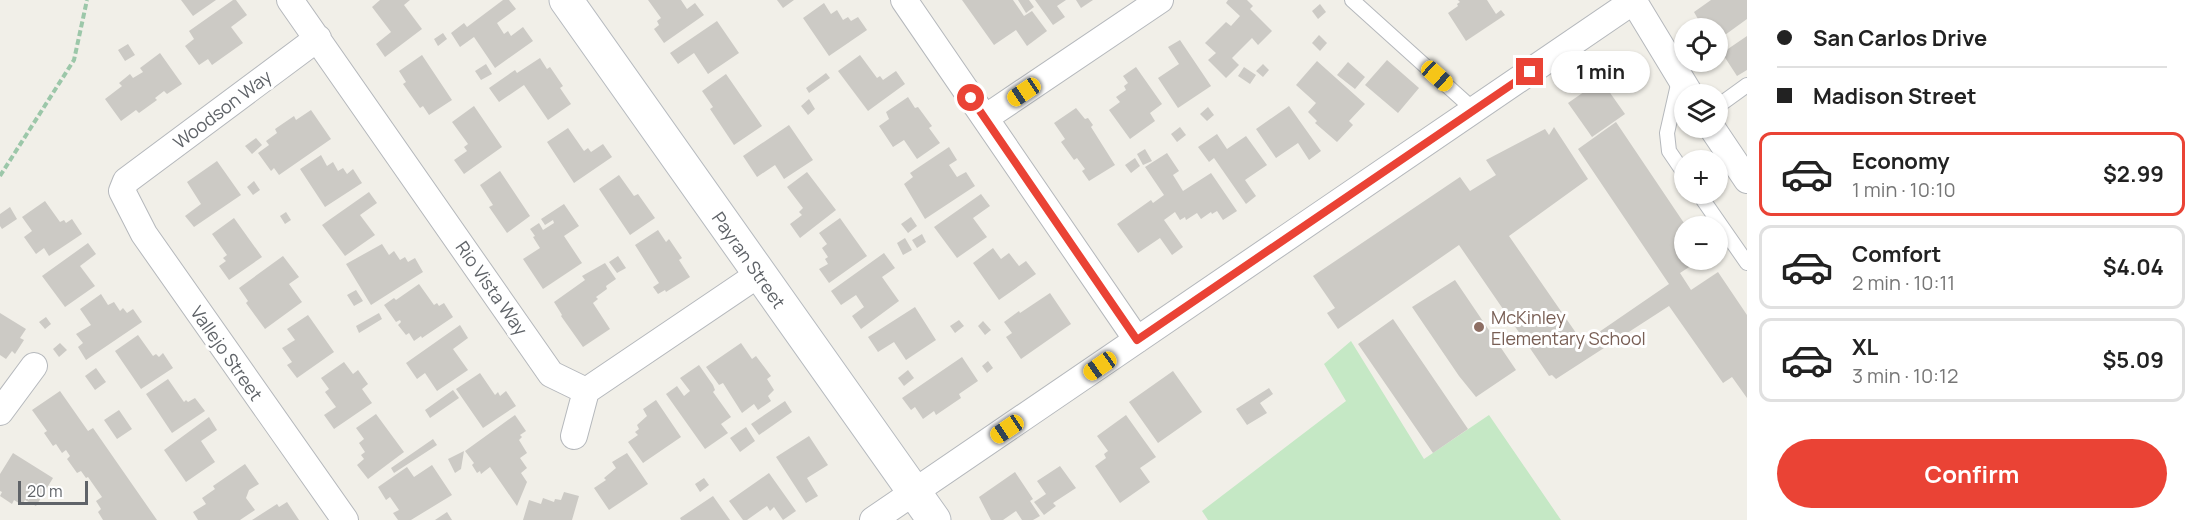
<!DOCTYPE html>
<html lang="en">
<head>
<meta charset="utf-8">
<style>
  :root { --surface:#fff; --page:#f2f2f2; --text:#222; --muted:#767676; --line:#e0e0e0; --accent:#ea4335 }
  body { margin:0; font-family:Manrope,sans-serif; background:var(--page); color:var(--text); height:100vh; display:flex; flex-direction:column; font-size:22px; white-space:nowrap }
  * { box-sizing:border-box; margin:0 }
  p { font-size:20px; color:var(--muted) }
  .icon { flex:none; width:33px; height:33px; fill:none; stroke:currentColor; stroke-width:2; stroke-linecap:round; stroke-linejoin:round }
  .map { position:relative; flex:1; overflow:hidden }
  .sheet { display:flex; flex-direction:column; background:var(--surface); width:450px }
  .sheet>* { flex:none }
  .banner { display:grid; align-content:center; height:132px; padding:0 30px; background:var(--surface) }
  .tools { position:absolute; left:1674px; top:18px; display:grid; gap:12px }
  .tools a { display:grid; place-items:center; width:54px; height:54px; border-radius:50%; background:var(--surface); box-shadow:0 2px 4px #0004; font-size:30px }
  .scale { position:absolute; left:18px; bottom:15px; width:70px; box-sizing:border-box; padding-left:6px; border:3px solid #5f6368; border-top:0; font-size:16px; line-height:21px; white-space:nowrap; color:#5f6368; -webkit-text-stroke:4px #fff; paint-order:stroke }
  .end { position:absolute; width:27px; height:27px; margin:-14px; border:8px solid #ea4335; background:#fff; box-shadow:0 0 0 3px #fff }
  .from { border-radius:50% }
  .bubble { position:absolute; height:42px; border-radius:21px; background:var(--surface); box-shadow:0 2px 4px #0004; font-size:20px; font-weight:700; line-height:42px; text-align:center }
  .car { position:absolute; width:18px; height:36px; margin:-18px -9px; border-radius:8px; box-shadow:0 0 4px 2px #0007; background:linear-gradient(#f5c518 24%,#345 0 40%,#f5c518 0 76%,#345 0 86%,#f5c518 0) }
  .banner b { display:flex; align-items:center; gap:21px; height:57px; font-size:22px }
  .banner b+b { border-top:2px solid var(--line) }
  .banner i { width:15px; height:15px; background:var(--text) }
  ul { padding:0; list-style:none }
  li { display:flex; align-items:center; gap:18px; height:84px; margin:0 12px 9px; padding:0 18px; border:3px solid var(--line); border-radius:12px }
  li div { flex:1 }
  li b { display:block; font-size:22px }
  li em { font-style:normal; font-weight:700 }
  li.current { border-color:var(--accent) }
  li>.icon { width:54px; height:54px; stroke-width:1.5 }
  .button { display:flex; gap:12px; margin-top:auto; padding:12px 30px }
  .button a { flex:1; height:69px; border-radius:36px; background:var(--accent); color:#fff; font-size:24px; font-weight:700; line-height:69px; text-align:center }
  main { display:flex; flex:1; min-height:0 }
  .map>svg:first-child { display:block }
</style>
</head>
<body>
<main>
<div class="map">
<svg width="1747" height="520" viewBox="0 0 1747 520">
  <rect width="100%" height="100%" fill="#f1efe8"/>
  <path fill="#c5e8c5" d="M 1351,341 L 1424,459 L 1489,415 L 1561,520 L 1208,520 L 1202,511 L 1346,401 L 1324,364 Z"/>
  <path fill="#cccac5" d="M 181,0 L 216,0 L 193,16 Z
    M 233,0 L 236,0 L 247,15 L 231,27 L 243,43 L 212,65 L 208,59 L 199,65 L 185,46 L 194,39 L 189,31 Z
    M 380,0 L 410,0 L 404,5 L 422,29 L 385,57 L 376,44 L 391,32 L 372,7 Z
    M 503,0 L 509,0 L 516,9 L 497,23 L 504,34 L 508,31 L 511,36 L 523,27 L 533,41 L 495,68 L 474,37 L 460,47 L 451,33 L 464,23 L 467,27 Z
    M 648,0 L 681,0 L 687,9 L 695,3 L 704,15 L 664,43 L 654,29 L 659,25 L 657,21 L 661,18 Z
    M 777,0 L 794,0 L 783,8 Z
    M 962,0 L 1013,0 L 1024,16 L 1032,11 L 1047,31 L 1027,46 L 1016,30 L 994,45 Z
    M 1018,0 L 1029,0 L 1034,7 L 1026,13 Z
    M 1035,0 L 1066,0 L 1057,6 L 1065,17 L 1053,25 Z
    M 1076,0 L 1093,0 L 1081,8 Z
    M 1228,0 L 1247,0 L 1253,6 L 1250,9 L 1272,31 L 1258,45 L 1252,38 L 1232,58 L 1239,65 L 1226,78 L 1208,60 L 1216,53 L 1205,43 L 1226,22 L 1231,26 L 1240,16 L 1226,3 Z
    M 1458,0 L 1487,0 L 1496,14 L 1501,10 L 1505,15 L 1466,41 L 1448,13 L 1458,6 L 1457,4 L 1460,2 Z
    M 1711,0 L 1747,0 L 1747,19 L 1718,40 L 1718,28 L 1703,28 L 1694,12 Z
    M 824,3 L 831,14 L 837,10 L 843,20 L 848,17 L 851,21 L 858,17 L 867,30 L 829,56 L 803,18 Z
    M 1320,4 L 1326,12 L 1318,19 L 1312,11 Z
    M 717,21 L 739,53 L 708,74 L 694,53 L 678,64 L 670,53 Z
    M 443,33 L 447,39 L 438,46 L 434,39 Z
    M 1319,35 L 1327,43 L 1320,51 L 1312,43 Z
    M 1747,36 L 1747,70 L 1737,76 L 1722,53 Z
    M 1180,40 L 1211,86 L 1178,108 L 1158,78 L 1179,64 L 1168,47 Z
    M 128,44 L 135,55 L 125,61 L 118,50 Z
    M 160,53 L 182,84 L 167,94 L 164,91 L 155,98 L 157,100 L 139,113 L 136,110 L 121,121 L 105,99 L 122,86 L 119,83 L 130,74 L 133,78 L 143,72 L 140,68 Z
    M 422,55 L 452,100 L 429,115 L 423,106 L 420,108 L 403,84 L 406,82 L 399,71 Z
    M 860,55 L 877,78 L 880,76 L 883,80 L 896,71 L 905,84 L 868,111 L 838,71 Z
    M 540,58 L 547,69 L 550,67 L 563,86 L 560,88 L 571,104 L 548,120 L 524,85 L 499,102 L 489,88 L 515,70 L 517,73 Z
    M 1387,60 L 1419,88 L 1398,113 L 1365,85 Z
    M 1317,61 L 1365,104 L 1349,121 L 1353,125 L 1337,142 L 1315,123 L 1317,121 L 1308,112 L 1316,103 L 1296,85 Z
    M 1348,62 L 1365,77 L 1355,89 L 1337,75 Z
    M 486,64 L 492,74 L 481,80 L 475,71 Z
    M 1263,64 L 1269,70 L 1263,77 L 1256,71 Z
    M 1136,67 L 1162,104 L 1150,113 L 1155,121 L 1130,139 L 1109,110 L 1120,102 L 1116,97 L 1126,90 L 1124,86 L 1128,83 L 1123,76 Z
    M 1244,67 L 1256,75 L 1250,84 L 1238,76 Z
    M 826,73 L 830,78 L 809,93 L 806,88 Z
    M 726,74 L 762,126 L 734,145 L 710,109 L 713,107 L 702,91 Z
    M 1601,80 L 1625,114 L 1592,137 L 1568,103 Z
    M 908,97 L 915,108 L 918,107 L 932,126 L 929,128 L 940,143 L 917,159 L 904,140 L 893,147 L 879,126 L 889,119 L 886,112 Z
    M 809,99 L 815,109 L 808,115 L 801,106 Z
    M 474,106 L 502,147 L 464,174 L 454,160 L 467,151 L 464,147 L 468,144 L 452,122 Z
    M 1289,106 L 1321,151 L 1309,160 L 1298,143 L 1276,158 L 1256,129 Z
    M 1208,107 L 1214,115 L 1207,121 L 1200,114 Z
    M 1076,108 L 1085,119 L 1088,118 L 1093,125 L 1091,127 L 1115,165 L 1089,181 L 1082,171 L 1085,169 L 1077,158 L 1074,160 L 1061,142 L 1065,139 L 1054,123 Z
    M 311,110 L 331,139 L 279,175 L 274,168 L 271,171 L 258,153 L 269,145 L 266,141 L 277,133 L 275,129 L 294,116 L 296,120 Z
    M 1616,122 L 1686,226 L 1684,226 L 1684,260 L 1700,260 L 1680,273 L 1691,290 L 1718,272 L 1747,315 L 1747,398 L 1732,377 L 1723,383 L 1669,306 L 1556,379 L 1552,375 L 1549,376 L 1459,245 L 1338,329 L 1327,313 L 1335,308 L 1313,276 L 1460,177 L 1470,191 L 1496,175 L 1486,160 L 1545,129 L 1549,135 L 1554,127 L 1588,179 L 1509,236 L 1583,343 L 1669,284 L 1578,149 Z
    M 789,125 L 813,160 L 784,179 L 775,165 L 757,177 L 743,156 Z
    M 1180,127 L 1186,135 L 1177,142 L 1171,134 Z
    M 568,128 L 584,151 L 588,148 L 591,152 L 603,144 L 612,157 L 574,183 L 547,142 Z
    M 1217,134 L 1227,149 L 1246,136 L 1267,165 L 1245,180 L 1256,196 L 1246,204 L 1214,158 L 1209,162 L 1198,147 Z
    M 256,138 L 262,145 L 252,154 L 245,146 Z
    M 949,147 L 957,160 L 949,165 L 957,177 L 966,172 L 975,186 L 925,219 L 904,184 L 913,177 L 910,173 Z
    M 1145,149 L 1152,161 L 1143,165 L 1137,154 Z
    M 1167,153 L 1179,171 L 1173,175 L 1183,191 L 1211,173 L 1237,211 L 1223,220 L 1217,211 L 1212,214 L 1211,212 L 1201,219 L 1197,213 L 1186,220 L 1185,217 L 1180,220 L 1175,212 L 1164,220 L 1183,247 L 1172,255 L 1160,238 L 1138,253 L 1117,224 L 1151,200 L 1153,203 L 1164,195 L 1145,167 Z
    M 321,155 L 327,166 L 333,162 L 338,171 L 343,168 L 347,174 L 353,169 L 362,183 L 325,207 L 300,169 Z
    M 1135,158 L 1140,166 L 1131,173 L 1125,165 Z
    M 217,161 L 241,195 L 194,227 L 185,216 L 201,204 L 187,182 Z
    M 500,171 L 530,216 L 507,233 L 489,207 L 493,205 L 480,185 Z
    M 807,172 L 836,210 L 800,238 L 790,224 L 802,215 L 799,212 L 803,208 L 787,187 Z
    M 619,175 L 634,196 L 638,194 L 655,218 L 630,235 L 599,189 Z
    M 254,181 L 260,190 L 253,195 L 247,187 Z
    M 369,192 L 377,203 L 360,215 L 375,235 L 345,256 L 322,225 Z
    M 981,194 L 990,206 L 973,218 L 987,237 L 957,258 L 934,227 Z
    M 45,201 L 60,222 L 64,220 L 66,223 L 72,219 L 82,234 L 49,256 L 44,248 L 36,254 L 24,237 L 32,231 L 22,217 Z
    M 564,204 L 579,226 L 564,236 L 582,263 L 543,289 L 523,259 L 540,248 L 533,237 L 535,236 L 530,229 L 539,223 L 543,230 L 554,223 L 553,220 L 545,225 L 541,219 Z
    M 10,207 L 17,219 L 2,229 L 0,226 L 0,214 Z
    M 286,212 L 291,220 L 285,224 L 280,216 Z
    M 911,217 L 917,226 L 908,233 L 901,224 Z
    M 234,218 L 262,257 L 229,280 L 219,266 L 226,261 L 223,258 L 227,255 L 212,234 Z
    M 840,218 L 867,256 L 829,283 L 819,269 L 828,264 L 825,259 L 828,257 L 822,248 L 827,244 L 819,233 Z
    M 658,230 L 666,242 L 669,239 L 682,258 L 679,260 L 690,277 L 666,292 L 665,290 L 658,294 L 653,287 L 659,283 L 635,245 Z
    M 922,234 L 926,242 L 917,248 L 912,240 Z
    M 905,238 L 912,250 L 903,255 L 897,243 Z
    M 88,243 L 96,254 L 80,266 L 95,286 L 65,307 L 42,276 Z
    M 382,244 L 389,255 L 394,251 L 400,260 L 405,257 L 408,262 L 415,258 L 423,272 L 371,305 L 346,264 Z
    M 993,248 L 1001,259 L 1009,253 L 1019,266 L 1026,261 L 1036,274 L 999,300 L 973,263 Z
    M 884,253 L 895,268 L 882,277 L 899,301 L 861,329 L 852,316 L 864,307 L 856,295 L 841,305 L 831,291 Z
    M 283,256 L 299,277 L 289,284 L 302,302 L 265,329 L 246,303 L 248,301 L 239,288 Z
    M 618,256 L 626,268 L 617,273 L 609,262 Z
    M 605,263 L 616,279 L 606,286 L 607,289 L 596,297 L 598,299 L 593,303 L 610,329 L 583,347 L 561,316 L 562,315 L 554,302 L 585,280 L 582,276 Z
    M 1455,280 L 1516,370 L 1476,397 L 1459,376 L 1412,307 Z
    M 419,284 L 434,305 L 437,303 L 439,306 L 444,303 L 453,317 L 422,338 L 421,336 L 414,341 L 409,333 L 406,335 L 398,325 L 401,322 L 400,320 L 396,322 L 384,305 L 394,298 L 396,300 Z
    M 356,290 L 363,301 L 354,306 L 347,295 Z
    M 1050,293 L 1071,324 L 1021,359 L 1006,337 L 1012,333 L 1004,322 L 1019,311 L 1020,313 Z
    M 101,294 L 108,305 L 114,302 L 120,311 L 123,308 L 127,313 L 133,309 L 142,322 L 86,360 L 78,347 L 83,343 L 76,334 L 91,325 L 80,309 Z
    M 915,307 L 936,340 L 906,360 L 894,342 L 878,352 L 868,337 Z
    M 0,313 L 26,329 L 20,338 L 24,340 L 15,354 L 12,351 L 6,359 L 0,355 Z
    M 379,313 L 382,319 L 359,333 L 356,326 Z
    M 308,315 L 334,352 L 297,378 L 287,365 L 292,362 L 282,348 L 295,340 L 287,329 Z
    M 46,317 L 51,324 L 45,329 L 39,322 Z
    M 1393,319 L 1468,429 L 1433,453 L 1358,344 Z
    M 959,320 L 964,326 L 955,333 L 950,326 Z
    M 983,321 L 991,330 L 985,335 L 978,326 Z
    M 460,325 L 468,338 L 453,349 L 468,370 L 437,391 L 425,373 L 417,379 L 406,363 Z
    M 138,335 L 153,356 L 156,354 L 159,357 L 163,353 L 173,368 L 141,389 L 115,351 Z
    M 60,343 L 67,350 L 59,357 L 53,349 Z
    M 741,343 L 752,359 L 756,356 L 771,376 L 767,379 L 774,390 L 768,396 L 771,401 L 758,410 L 754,404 L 742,413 L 723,383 L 719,385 L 706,367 Z
    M 962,357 L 978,381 L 959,394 L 961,398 L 936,415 L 934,411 L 923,419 L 915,407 L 911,410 L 902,398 Z
    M 988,361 L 993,368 L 987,373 L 982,366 Z
    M 344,362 L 353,374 L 358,370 L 368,384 L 362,389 L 372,403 L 334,429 L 324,415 L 336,407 L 325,392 L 329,389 L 321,378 Z
    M 699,365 L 713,385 L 715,390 L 713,392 L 731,417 L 721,424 L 728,433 L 705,449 L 666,394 L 677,386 L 684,396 L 690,391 L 680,378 Z
    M 96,368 L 106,382 L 95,390 L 85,376 Z
    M 908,370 L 914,378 L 904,386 L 898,378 Z
    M 1173,371 L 1202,412 L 1158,443 L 1129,402 Z
    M 480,373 L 495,395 L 498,392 L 500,396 L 506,391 L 516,406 L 483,428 L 456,389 Z
    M 168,379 L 184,402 L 186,400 L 188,402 L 195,398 L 205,411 L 172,433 L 146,394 Z
    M 1269,388 L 1273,394 L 1260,403 L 1267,413 L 1247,425 L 1236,409 Z
    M 453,390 L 459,398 L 430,418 L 425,410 Z
    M 60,391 L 88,431 L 93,428 L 157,520 L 103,520 L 98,512 L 101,509 L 96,501 L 102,497 L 88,477 L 86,478 L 81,471 L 77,473 L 67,459 L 70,456 L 66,450 L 62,453 L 56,444 L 53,446 L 44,433 L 47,431 L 32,410 Z
    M 656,400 L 681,437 L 643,463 L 628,442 L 638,435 L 635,432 L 639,429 L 637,425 L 647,416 L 643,409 Z
    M 785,401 L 792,412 L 759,435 L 751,424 Z
    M 119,410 L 132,429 L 117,439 L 104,420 Z
    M 376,414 L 404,452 L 368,479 L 357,465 L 364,459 L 361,455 L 365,452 L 359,443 L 364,439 L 356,428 Z
    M 515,415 L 526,431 L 520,435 L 522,437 L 519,440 L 527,453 L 520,458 L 527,468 L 521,473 L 527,482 L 517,506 L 490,467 L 481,474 L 480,471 L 477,473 L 472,465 L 474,463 L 465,451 Z
    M 1126,415 L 1156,457 L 1140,468 L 1150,482 L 1120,503 L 1095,466 L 1106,458 L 1104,454 L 1108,451 L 1097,436 Z
    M 209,417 L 217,430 L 201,441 L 215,462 L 186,482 L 164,450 Z
    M 746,427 L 755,441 L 740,452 L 730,438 Z
    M 809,436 L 828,465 L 807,478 L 818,496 L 806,503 L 776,457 Z
    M 433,439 L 437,445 L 394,473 L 391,468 Z
    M 464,451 L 461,469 L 455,473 L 448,459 Z
    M 13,453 L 53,478 L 36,506 L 25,500 L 22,505 L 14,500 L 12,504 L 0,496 L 2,492 L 0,491 L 0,474 Z
    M 627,453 L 648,484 L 609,510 L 594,488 L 606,480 L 604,478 L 616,468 L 612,462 Z
    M 245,464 L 259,484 L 249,490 L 246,498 L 255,510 L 240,520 L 198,520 L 193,512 L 206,504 L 202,498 L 215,489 L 213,486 Z
    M 432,465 L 452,495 L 411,520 L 398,520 L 393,513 L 399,510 L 390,497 L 386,500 L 378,487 L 407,467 L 414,477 Z
    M 1060,466 L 1076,488 L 1053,503 L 1056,506 L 1044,515 L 1034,502 L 1046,494 L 1037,481 Z
    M 1015,472 L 1033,499 L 1030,501 L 1040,516 L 1033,520 L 1022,520 L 1016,511 L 1003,520 L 991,520 L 979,497 Z
    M 769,473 L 796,511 L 783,520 L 774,507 L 770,511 L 767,506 L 747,520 L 743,520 L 729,501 Z
    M 704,478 L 709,485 L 700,492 L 695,484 Z
    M 564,492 L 579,496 L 572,520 L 523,520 L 529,500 L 541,504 L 543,498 L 554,502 L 555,499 L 561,500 Z
    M 713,496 L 730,520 L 681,520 L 680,518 Z
    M 287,502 L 299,520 L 252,520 L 277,504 L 279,507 Z
    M 447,512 L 452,520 L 435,520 Z"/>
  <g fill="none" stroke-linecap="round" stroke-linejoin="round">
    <defs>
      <path id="lane" d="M 1352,0 L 1474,110
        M 1679,80 L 1667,133 L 1669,151 L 1684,173
        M 1718,106 L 1747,85
        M 1699,194 L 1747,263"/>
      <path id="street" d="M 290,0 L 551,374 L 586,391 L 759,274
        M 904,0 L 1137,340
        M 1633,0 L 1690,94
        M 318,38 L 126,181 L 122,191 L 144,234 L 345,520
        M 985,118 L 1160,0
        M 1712,128 L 1747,180
        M 0,412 L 34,366
        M 574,436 L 586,391
        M 873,520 L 1635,0"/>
      <path id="secondary" d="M 566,0 L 934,520"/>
    </defs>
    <use href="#lane" stroke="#b5b8bc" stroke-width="16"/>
    <use href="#street" stroke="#b5b8bc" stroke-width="28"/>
    <use href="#secondary" stroke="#b6babf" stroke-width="35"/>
    <path stroke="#9cc7a9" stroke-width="4" stroke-dasharray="6 3" stroke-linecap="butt" d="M 0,176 L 74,60 L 87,0"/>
    <use href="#lane" stroke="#fff" stroke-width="14"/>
    <use href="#street" stroke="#fff" stroke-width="26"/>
    <use href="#secondary" stroke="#fff" stroke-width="33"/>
  </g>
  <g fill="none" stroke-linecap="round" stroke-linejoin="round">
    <path stroke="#ea4335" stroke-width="8" d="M 971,98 L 1137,340 L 1530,72"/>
  </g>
  <circle fill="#8d6e63" stroke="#fff" stroke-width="2" cx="1479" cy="327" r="6"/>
  <g text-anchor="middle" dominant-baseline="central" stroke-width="6" stroke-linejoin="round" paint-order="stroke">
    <g font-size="18" fill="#5f6368" stroke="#fff">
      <text transform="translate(222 109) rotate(-37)">Woodson Way</text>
      <text transform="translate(749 260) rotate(55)">Payran Street</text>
      <text transform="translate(492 288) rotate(55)">Rio Vista Way</text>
      <text transform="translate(227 353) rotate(55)">Vallejo Street</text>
    </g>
    <g font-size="18" fill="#785e54" stroke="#fff" text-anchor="start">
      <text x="1491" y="317">McKinley<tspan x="1491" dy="21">Elementary School</tspan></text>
    </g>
  </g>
</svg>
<div class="tools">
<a><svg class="icon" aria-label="locate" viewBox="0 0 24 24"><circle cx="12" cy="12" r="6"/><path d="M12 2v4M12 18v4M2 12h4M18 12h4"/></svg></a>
<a><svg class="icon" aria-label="layers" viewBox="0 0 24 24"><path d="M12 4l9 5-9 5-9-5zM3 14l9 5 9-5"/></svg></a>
<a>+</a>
<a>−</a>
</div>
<div class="scale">20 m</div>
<i class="end from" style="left:971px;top:98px"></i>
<i class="end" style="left:1530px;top:72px"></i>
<div class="bubble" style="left:1551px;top:51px;width:99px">1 min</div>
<i class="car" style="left:1437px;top:76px;rotate:132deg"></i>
<i class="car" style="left:1024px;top:92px;rotate:236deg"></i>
<i class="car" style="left:1100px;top:366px;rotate:235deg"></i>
<i class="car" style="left:1007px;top:429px;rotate:236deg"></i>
</div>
<section class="sheet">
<div class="banner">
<b><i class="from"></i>San Carlos Drive</b>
<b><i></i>Madison Street</b>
</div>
<ul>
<li class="current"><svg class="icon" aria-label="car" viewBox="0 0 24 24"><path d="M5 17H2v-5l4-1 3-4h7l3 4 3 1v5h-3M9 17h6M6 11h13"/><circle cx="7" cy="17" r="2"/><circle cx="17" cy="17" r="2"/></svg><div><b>Economy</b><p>1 min · 10:10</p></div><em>$2.99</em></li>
<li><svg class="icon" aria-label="car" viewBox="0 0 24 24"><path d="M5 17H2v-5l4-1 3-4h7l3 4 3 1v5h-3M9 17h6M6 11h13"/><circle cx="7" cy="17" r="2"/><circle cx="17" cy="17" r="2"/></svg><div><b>Comfort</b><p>2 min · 10:11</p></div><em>$4.04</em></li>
<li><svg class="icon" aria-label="car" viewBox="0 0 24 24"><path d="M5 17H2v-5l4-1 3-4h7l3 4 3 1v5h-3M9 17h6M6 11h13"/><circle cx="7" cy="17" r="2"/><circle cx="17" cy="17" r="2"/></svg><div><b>XL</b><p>3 min · 10:12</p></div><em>$5.09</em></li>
</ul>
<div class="button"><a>Confirm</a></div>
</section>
</main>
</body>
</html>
